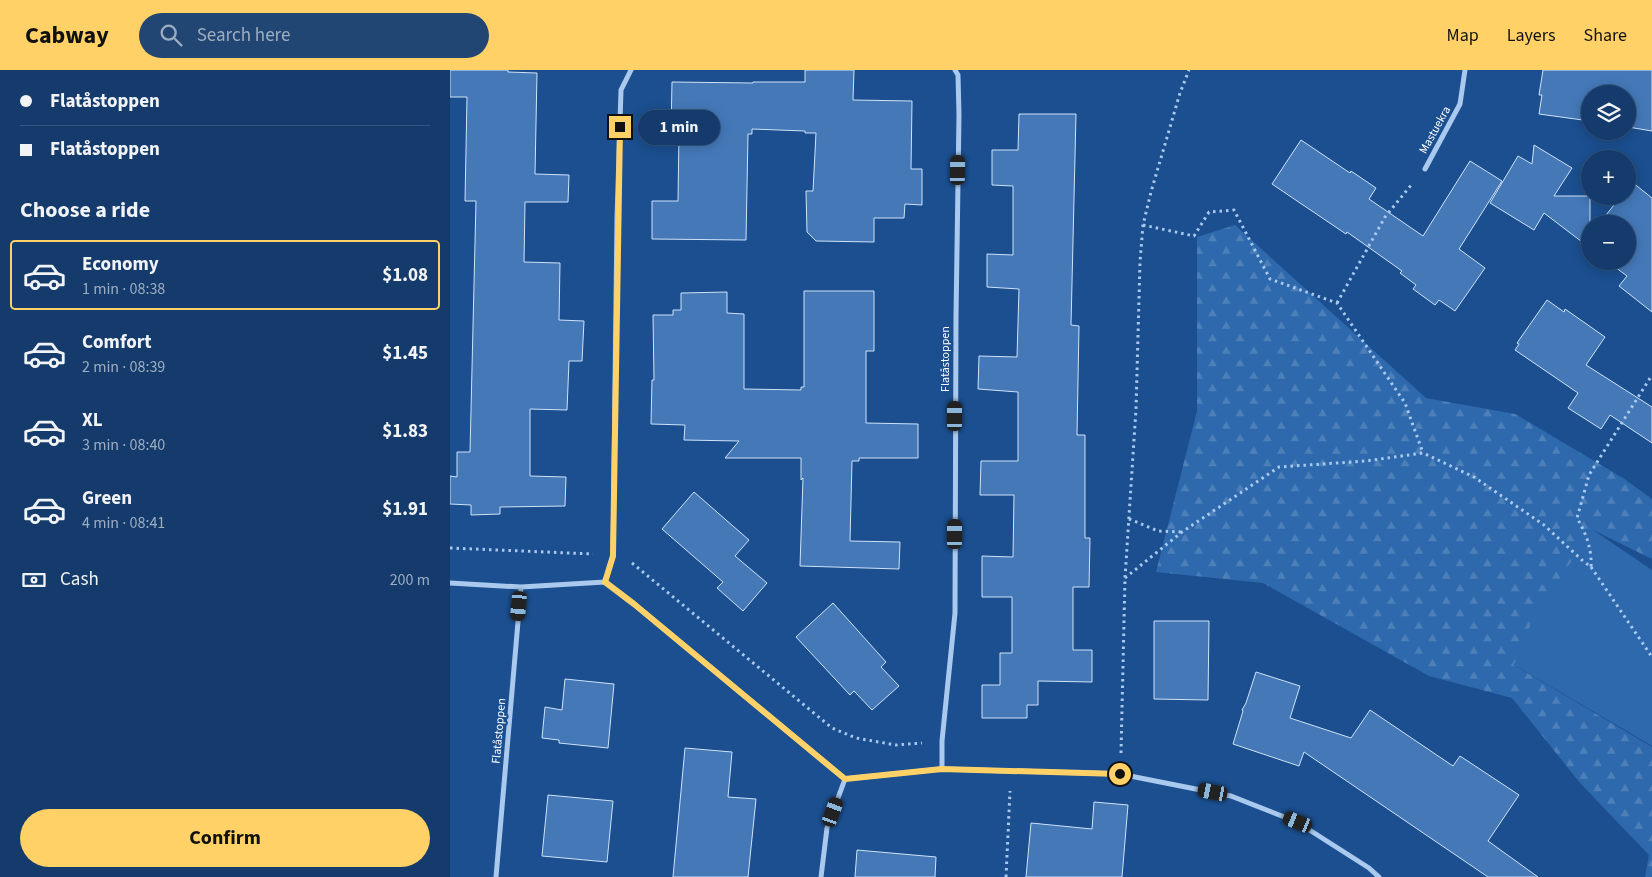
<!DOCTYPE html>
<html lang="en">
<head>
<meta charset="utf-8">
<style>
  :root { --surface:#143b6b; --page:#214673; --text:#f1f3f6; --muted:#9dadc1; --line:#33557e; --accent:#ffd166 }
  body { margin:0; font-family:"Source Sans 3",sans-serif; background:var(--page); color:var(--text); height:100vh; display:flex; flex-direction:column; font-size:19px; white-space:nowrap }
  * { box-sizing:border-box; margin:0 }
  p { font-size:16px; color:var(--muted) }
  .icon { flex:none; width:28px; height:28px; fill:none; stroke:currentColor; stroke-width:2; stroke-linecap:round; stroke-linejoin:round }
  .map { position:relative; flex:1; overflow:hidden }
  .sheet { display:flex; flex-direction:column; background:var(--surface); width:450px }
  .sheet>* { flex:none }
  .banner { display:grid; align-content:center; height:110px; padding:0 20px; background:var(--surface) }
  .fabs { position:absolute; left:1131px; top:15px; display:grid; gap:10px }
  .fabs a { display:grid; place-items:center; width:55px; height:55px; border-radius:50%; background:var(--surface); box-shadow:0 2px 12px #0003,0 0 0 1px var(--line); font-size:25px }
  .end { position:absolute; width:22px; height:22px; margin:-11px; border:6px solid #ffd166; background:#111; box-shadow:0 0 0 2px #111 }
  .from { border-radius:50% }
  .bubble { position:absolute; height:35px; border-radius:18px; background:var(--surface); box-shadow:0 2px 12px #0003,0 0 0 1px var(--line); font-size:16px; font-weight:700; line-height:35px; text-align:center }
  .car { position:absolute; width:15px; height:30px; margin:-15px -8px; border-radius:6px; box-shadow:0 0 4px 1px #0007; background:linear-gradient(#222 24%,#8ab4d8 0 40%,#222 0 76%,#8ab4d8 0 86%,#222 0) }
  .banner b { display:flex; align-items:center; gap:18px; height:48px; font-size:19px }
  .banner b+b { border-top:1px solid var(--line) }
  .banner i { width:12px; height:12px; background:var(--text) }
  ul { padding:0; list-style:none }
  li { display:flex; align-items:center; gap:15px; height:70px; margin:0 10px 8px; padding:0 10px; border:2px solid transparent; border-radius:5px }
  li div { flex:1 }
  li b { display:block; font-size:19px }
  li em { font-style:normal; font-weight:700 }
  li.current { border-color:var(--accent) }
  li>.icon { width:45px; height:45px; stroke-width:1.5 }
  h2 { padding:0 20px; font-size:22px; line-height:60px }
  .pay { display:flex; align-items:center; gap:12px; height:55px; padding:0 20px; font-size:19px }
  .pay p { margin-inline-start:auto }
  .primary-button { display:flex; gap:10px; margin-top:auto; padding:10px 20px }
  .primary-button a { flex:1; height:58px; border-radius:30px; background:var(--accent); color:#111; font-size:20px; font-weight:700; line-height:58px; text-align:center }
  header { display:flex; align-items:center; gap:30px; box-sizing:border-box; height:70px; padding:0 25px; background:var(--accent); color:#111 }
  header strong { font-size:24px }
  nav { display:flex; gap:28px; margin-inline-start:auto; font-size:18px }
  .search { width:350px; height:45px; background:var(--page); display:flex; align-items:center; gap:12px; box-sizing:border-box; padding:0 18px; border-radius:28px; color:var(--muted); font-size:19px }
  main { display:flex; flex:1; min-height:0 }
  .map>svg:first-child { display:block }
</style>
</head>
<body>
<header>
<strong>Cabway</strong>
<div class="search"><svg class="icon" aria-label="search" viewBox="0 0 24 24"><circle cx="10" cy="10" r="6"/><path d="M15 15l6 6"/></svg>Search here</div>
<nav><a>Map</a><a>Layers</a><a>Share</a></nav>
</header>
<main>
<section class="sheet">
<div class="banner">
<b><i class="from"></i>Flatåstoppen</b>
<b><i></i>Flatåstoppen</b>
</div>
<h2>Choose a ride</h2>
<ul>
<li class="current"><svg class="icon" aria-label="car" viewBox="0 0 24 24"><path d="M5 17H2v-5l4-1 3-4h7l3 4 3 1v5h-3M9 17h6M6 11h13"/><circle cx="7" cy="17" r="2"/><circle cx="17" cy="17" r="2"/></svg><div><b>Economy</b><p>1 min · 08:38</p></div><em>$1.08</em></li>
<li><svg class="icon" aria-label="car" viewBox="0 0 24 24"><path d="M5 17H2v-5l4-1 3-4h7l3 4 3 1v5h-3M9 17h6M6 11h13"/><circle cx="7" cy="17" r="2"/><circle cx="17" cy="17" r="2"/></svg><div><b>Comfort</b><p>2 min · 08:39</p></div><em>$1.45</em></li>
<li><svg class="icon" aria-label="car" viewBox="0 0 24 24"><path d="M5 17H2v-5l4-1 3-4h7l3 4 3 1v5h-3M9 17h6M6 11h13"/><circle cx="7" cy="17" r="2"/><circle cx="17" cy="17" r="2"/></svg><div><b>XL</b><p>3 min · 08:40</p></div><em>$1.83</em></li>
<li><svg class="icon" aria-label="car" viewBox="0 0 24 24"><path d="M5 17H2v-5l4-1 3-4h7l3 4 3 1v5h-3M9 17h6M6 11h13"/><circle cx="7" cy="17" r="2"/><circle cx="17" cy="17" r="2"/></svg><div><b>Green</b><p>4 min · 08:41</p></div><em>$1.91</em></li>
</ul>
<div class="pay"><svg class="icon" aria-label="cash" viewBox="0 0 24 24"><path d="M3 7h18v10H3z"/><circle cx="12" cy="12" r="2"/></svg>Cash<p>200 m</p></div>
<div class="primary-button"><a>Confirm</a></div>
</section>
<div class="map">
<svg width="1202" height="807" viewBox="0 0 1202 807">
  <defs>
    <pattern id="forest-firs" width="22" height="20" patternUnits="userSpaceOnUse" patternTransform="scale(1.25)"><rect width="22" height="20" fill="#2e69ad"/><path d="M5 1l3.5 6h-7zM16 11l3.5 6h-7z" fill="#4d80b9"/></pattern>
  </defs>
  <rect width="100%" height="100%" fill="#1b4f8f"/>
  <path fill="url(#forest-firs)" d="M 785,155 L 976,328 L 1065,344 L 1173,408 L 1202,429 L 1202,489 L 1143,460 L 1064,595 L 1202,677 L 1202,807 L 1195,807 L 1199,785 L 1130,713 L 1062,628 L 979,606 L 813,513 L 706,502 L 747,341 L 747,167 Z"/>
  <path fill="#2e69ad" d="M 1143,460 L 1202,500 L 1202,676 L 1064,595 L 1084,546 Z"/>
  <path fill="#4478b7" stroke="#cfe3fa" d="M 0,0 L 58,0 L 58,2 L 87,3 L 85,104 L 119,105 L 118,132 L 75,132 L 74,192 L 110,193 L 109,250 L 134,251 L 132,291 L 119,291 L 117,340 L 80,339 L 80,406 L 116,407 L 115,436 L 50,437 L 50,444 L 21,445 L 21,435 L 0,434 L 0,406 L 7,407 L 7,382 L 20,382 L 26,131 L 15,131 L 17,27 L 0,27 Z
    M 355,0 L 404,0 L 403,30 L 462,31 L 461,99 L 472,99 L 472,135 L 455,134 L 454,148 L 424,148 L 424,172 L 366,171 L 357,162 L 356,121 L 363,121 L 366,63 L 355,63 L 355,61 L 302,59 L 302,64 L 298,64 L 296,170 L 202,169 L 202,131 L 228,131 L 229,62 L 221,62 L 222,12 L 303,13 L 303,12 L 355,12 Z
    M 1093,0 L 1202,0 L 1202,61 L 1178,57 L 1178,24 L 1140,24 L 1140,51 L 1089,44 L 1092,25 L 1089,25 Z
    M 569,44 L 626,44 L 621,255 L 629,256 L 627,365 L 635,365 L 635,468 L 640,468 L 639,517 L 623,517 L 623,580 L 642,580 L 642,612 L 588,611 L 588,635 L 577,635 L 577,648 L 532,648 L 532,615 L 550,615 L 550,583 L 562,583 L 562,527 L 532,527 L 532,486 L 563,487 L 564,425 L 530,425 L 531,391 L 568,391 L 568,322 L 528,319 L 529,286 L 567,287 L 569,219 L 537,217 L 537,184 L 563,185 L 563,116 L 542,115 L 542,80 L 568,80 Z
    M 851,70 L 900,103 L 901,101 L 926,118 L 919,129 L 973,166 L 1020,91 L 1052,111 L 1009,179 L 1035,198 L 1005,241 L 989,230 L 985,235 L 963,219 L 966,215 L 950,203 L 952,201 L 897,162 L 896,164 L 822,114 Z
    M 1084,75 L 1122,98 L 1104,126 L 1140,126 L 1140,178 L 1094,143 L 1084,160 L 1040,133 L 1068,86 L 1082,94 Z
    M 1182,112 L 1202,128 L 1202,242 L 1169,216 L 1177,206 L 1157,191 L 1178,191 L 1178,154 L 1149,154 L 1171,126 L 1178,126 L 1178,118 Z
    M 354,221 L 424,221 L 424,281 L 416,281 L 416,353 L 468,354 L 468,388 L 409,388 L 409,391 L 402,391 L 400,471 L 450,472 L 449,499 L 350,496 L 353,408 L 351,410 L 351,388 L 275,388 L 289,371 L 234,370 L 235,355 L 201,354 L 202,310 L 204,310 L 203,245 L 223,245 L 223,240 L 231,240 L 231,223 L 277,222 L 277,243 L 294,244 L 294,319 L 351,320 L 351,317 L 354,317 Z
    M 1097,230 L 1114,242 L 1115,239 L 1155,267 L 1136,295 L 1202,337 L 1202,373 L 1160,345 L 1151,359 L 1118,338 L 1128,323 L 1065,280 L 1069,274 L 1067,273 Z
    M 244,422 L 299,470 L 285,486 L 317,513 L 293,541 L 267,518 L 273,512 L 212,459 Z
    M 383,533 L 436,592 L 431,597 L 449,616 L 422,640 L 404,621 L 400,625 L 346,567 Z
    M 704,551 L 759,551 L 758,630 L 704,629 Z
    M 806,602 L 850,616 L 840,648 L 901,668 L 920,640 L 1003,696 L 1010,686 L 1069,725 L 1038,771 L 1088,807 L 1038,807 L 854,682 L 849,696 L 783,674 L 793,641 L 792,640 L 796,633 Z
    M 115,609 L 164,614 L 158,678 L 109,673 L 109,670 L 92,668 L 95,637 L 112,640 Z
    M 235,678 L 282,682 L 278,727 L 306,729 L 298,807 L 223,807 Z
    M 98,725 L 163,731 L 157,792 L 92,786 Z
    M 644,732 L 678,735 L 672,807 L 576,807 L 581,753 L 642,759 Z
    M 407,780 L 486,787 L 485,807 L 405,807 Z"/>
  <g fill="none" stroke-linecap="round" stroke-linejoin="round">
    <path stroke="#a9c9ee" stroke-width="3" stroke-dasharray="2.5 4" stroke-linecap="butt" d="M 693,155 L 744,166 L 759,142 L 784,140 L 820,209 L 887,233 L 955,333 L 973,383
      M 887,233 L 935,147 L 962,114
      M 679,449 L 708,461 L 732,462
      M 0,478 L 143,484
      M 182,493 L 382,658 L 406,668 L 446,675 L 472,673
      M 1141,497 L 1202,587
      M 675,508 L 732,462 L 829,397 L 916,391 L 973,383 L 1024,407 L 1094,455 L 1133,491 L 1141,497 C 1142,479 1136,463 1127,448 L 1139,405 L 1202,305
      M 671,683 L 675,508 L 686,339 L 690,192 L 693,155 L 701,122 L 730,23 L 739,0
      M 556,807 L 560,721"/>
    <path stroke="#a9c9ee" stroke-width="5" d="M 975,99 L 1010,34 L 1015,0
      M 155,512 L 163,486 L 167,148 L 171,20 L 181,0
      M 0,513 L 71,517
      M 492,699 L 492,671 L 505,543 L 506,247 L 509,45 L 508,5 L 505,0
      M 46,807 L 71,517 L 155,512 L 184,534 L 395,709 L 492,699 L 670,704 L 781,726 L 847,752 L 919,798 L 929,807
      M 371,807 L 377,758 L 395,709"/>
  </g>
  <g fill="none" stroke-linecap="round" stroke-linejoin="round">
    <path stroke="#ffd166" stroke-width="6" d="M 170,57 L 163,486 L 155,512 L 184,534 L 395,709 L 492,699 L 670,704"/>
  </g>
  <g text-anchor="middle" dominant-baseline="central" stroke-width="4.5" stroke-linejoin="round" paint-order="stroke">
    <g font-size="12" fill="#fff" stroke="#1b4f8f">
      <text transform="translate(985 60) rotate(-61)">Mastuekra</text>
      <text transform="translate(495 289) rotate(-90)">Flatåstoppen</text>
      <text transform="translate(49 661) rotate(-85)">Flatåstoppen</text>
    </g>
  </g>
</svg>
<div class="fabs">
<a><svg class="icon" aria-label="layers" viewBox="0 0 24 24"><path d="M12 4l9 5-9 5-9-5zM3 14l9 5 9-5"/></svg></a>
<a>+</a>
<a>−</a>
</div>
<i class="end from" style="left:670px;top:704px"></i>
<i class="end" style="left:170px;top:57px"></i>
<div class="bubble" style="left:188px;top:40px;width:82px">1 min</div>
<i class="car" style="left:508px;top:100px;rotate:1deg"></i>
<i class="car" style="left:505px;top:346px;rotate:0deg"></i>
<i class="car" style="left:505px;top:464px;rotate:0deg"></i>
<i class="car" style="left:69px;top:536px;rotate:185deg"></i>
<i class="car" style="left:763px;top:722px;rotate:281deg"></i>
<i class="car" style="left:383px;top:742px;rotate:20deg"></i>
<i class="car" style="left:848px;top:752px;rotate:292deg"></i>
</div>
</main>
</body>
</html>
